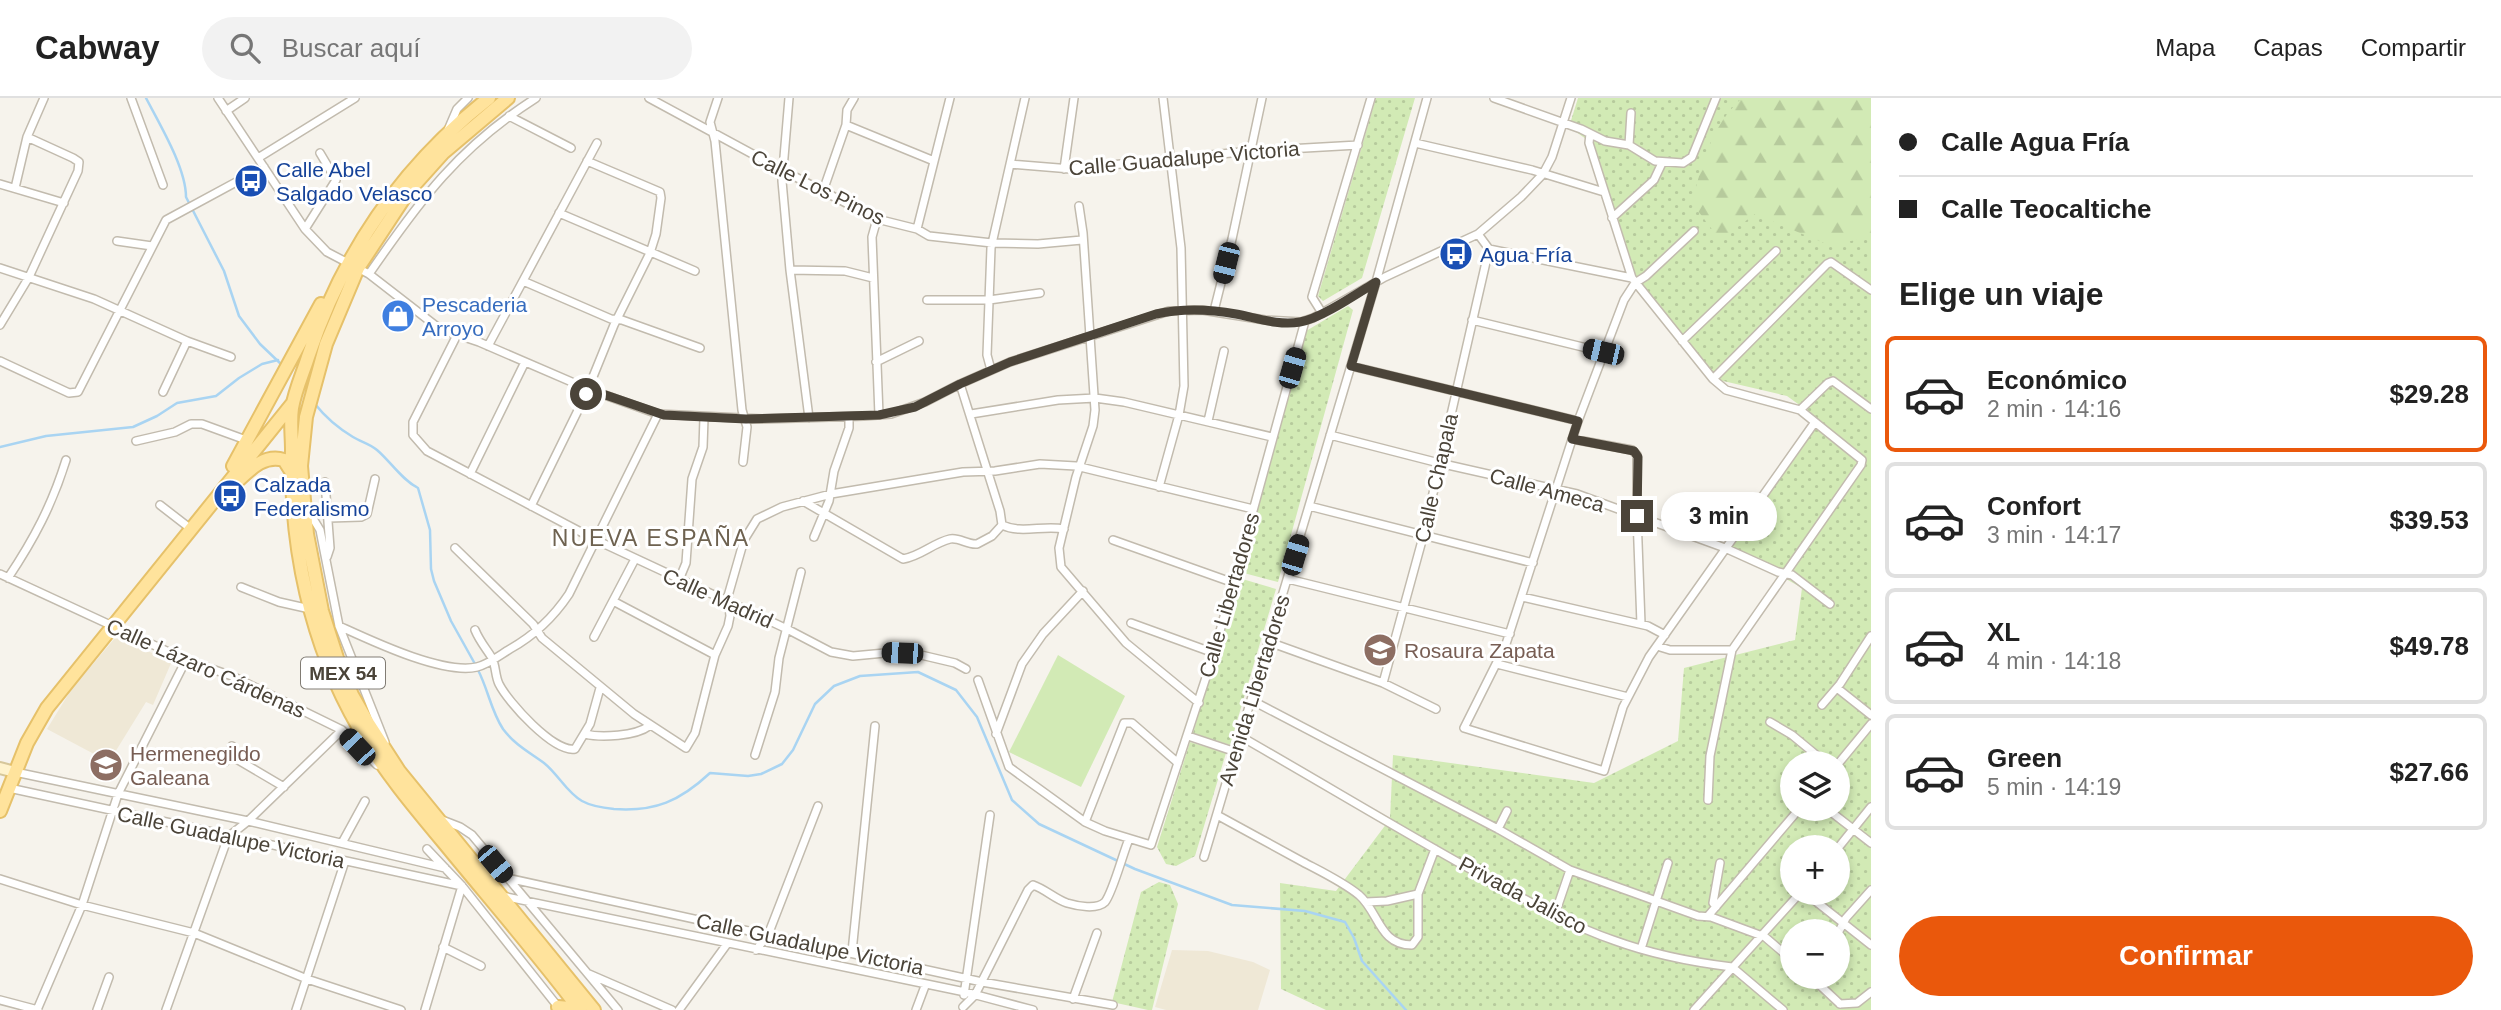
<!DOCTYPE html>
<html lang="es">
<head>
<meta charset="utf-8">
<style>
  :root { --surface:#fff; --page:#f2f2f2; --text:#222; --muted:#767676; --line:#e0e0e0; --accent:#ea580c }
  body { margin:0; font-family:Helvetica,sans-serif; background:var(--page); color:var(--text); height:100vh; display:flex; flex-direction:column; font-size:26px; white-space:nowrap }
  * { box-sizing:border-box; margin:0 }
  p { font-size:23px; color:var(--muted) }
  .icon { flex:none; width:38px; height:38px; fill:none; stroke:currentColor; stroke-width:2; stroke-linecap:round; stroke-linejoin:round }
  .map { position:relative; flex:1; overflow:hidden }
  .details { display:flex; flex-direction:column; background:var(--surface); width:630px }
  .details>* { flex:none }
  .hud { display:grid; align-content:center; height:154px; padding:0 28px; background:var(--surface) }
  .buttons { position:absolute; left:1780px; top:653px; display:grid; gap:14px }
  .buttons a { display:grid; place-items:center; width:70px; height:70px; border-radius:50%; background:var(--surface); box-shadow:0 4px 10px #0003; font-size:35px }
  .end { position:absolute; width:32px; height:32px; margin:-16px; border:9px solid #4b4439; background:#fff; box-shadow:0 0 0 4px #fff }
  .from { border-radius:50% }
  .bubble { position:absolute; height:49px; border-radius:24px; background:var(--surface); box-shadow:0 4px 10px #0003; font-size:23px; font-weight:800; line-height:49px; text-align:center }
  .car { position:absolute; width:21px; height:42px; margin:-21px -10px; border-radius:9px; box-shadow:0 0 5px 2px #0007; background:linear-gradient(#222 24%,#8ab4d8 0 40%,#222 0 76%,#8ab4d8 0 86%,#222 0) }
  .hud b { display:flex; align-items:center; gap:24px; height:66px; font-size:26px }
  .hud b+b { border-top:2px solid var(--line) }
  .hud i { width:18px; height:18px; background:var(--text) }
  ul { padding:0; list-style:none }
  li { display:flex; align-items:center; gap:21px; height:116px; margin:0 14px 10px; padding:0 14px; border:4px solid var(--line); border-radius:10px }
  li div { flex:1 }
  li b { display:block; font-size:26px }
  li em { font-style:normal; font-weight:800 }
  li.on { border-color:var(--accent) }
  li>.icon { width:63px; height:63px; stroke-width:1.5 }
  h2 { padding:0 28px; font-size:32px; line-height:84px }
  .cta { display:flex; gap:14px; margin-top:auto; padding:14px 28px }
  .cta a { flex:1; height:80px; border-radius:42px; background:var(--accent); color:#fff; font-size:28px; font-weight:800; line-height:80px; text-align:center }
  header { display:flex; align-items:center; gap:42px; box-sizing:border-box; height:98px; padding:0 35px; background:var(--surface); border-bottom:2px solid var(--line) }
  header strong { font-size:33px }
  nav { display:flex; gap:38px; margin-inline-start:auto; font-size:24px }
  .search { width:490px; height:63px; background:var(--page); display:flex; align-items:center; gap:18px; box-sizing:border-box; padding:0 24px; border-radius:38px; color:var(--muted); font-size:26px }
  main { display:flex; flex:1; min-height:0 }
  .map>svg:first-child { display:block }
</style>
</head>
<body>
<header>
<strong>Cabway</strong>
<div class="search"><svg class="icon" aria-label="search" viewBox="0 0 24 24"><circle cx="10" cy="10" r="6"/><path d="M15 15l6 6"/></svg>Buscar aquí</div>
<nav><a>Mapa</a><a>Capas</a><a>Compartir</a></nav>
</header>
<main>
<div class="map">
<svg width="1871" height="912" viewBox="0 0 1871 912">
  <defs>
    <pattern id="green-dots" width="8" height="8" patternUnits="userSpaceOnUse" patternTransform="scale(1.75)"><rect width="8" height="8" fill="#d2eab5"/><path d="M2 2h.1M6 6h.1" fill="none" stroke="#b6ca9c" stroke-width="1.8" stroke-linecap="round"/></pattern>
    <pattern id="forest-firs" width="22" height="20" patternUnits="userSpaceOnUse" patternTransform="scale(1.75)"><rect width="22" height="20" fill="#d2eab5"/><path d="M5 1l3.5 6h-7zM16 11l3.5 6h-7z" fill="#b6ca9c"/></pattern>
  </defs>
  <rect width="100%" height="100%" fill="#f6f3ec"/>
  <path fill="#efe8d6" d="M 115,540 L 172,563 L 153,607 L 146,604 L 109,664 L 47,631 L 71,592 Z
    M 1172,852 L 1208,853 L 1253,864 L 1270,872 L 1258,912 L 1166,912 L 1155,909 Z"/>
  <path fill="url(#green-dots)" fill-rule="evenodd" d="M 1376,0 L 1415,0 L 1362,180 L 1323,203 L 1318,198 Z
    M 1578,0 L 1871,0 L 1871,912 L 1326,912 L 1281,891 L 1280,785 L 1336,793 L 1390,721 L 1393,657 L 1594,685 L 1678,643 L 1684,570 L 1795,542 L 1802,490 L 1729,449 L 1816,319 L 1787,298 L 1719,282 L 1632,179 L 1586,41 L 1569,29 ZM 1792,665 L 1838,665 L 1838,710 L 1792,710 ZM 1792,749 L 1838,749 L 1838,794 L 1792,794 ZM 1792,833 L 1838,833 L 1838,878 L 1792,878 Z
    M 1348,208 L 1353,212 L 1278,484 L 1240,474 L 1306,233 Z
    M 1239,480 L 1276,491 L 1230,647 L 1193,635 Z
    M 1190,644 L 1226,655 L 1195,758 L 1176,768 L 1166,766 L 1157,749 Z
    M 1159,784 L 1170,787 L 1178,806 L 1152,912 L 1148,912 L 1112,904 L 1141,794 Z"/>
  <path fill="url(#forest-firs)" d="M 1742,0 L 1871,0 L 1871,138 L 1831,148 L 1755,116 L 1720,142 L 1692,105 C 1702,66 1711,28 1742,0 Z"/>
  <path fill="#d2eab5" d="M 1058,557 L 1125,598 L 1081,689 L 1009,654 Z"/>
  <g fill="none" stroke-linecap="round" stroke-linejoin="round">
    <path stroke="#a9d4f2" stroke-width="2.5" d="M 146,0 C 160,27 186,70 186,99 L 224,173 L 239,218 L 260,246 L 282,267
      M 315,306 C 326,320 338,330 353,339 C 361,344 370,346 377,352 C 391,364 402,382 418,390 L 430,432 L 431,471 L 434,483 L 451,523 L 475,566
      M 0,349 L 46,338 L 133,329 L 157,318 L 177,305 L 216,298 L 239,280 L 262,266 L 278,262
      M 478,572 C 488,591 491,613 503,631 C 515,647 529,654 544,665 C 558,676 567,695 582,703 C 591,708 604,710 614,711 C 655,714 680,703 710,675 L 748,678 L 761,676 L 782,666 L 793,652 L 815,606 L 834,588 L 860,578 L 918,574 L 956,592 L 977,619 L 1012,702 L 1039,726 L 1135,771 L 1232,807 L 1305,813 L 1345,824 L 1354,840 L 1362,863 L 1406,912"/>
    <defs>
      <path id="street" d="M 131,0 L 163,87
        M 218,0 L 305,131 L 327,154 L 369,176 L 440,231 L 479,244 L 588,291 L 658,316 L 762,321 L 864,318 L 891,316 L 925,304 L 960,286 L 1010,264 L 1169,213 L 1202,212 L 1265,222 L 1301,224 L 1313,220 L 1385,179 L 1478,136 L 1521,99 L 1543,76 L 1552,59 L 1571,0
        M 649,0 L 782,72 L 877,121 L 917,131 L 929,138 L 992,145 L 1038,146 L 1082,142
        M 718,0 L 710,24 L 715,43 L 742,312 L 747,329 L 743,364
        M 789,0 L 782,83 L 790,172 L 809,320
        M 1494,0 L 1581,31 L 1605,43 L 1629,47 L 1655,63 L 1683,65 L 1692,59 L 1716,0
        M 226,13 L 245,0
        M 509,18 L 571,50
        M 846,27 L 934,63
        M 448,32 L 457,11 L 468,0
        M 1590,36 L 1589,45 L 1632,180 L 1713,281 L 1726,292 L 1800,312 L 1862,362 L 1861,367 L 1732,552 L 1710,658 L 1708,702
        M 1415,45 L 1532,72 L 1604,94
        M 1629,47 L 1631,15
        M 258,60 L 355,0
        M 1010,66 L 1071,71 L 1251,53 L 1358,47
        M 1064,71 L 1074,0
        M 0,86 L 64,105
        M 15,90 L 27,39 L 44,0
        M 823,93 L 846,27 L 847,12 L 854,0
        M 1079,108 L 1083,135 L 1095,312 L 1093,328 L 1076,379 L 1059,450 L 1061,469 L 1126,545 L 1199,605
        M 559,115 L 695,173
        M 1612,120 L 1654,82 L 1662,65
        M 877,121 L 872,139 L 879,317
        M 305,131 L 336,82 L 320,55
        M 917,131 L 950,0
        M 1694,133 L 1646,178 L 1635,185 L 1624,202 L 1578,323 L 1506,546 L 1464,630 L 1604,673 L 1623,609 L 1649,559 L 1815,324
        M 117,143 L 152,148
        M 1489,151 L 1632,180
        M 0,170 L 94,201 L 187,243 L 231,259
        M 790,172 L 845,173 L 873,180
        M 369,176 C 420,102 459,49 536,0
        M 523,183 L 611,221 L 622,222 L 700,250
        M 927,202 L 989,202 L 1040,195
        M 1214,213 L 1232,141 L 1262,0
        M 1322,215 L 1312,199 L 1371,0
        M 1472,222 L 1603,254
        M 0,227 L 29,179 L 78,73 L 79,64 L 73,60 L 27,39
        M 457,237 L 413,324 L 413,337 L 427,353 L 596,442 L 787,531 L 831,554 L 853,558 L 885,555 L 921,557 L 955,565 L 966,571
        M 1682,243 L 1776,153
        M 488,248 L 597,45
        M 0,263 L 69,295 L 78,294 L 166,122 L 264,69
        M 876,264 L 919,243
        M 1351,268 L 1578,323
        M 991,272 L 987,257 L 991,150 L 1025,0
        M 1713,281 L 1827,166 L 1831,164 L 1871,192
        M 960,286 L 1000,413 L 1002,427
        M 163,294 L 187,243
        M 1800,312 L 1828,285 L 1833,283 L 1871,311
        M 971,316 L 1058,302 L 1095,300 L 1124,304 L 1272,339
        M 1208,323 L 1224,253
        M 1330,337 L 1439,365 L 1577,396 L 1725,450 L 1778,474 L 1792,477 L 1830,506
        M 1572,341 L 1632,352 L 1637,357 L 1637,418 L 1641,526
        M 136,343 L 175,334 L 191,326 L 202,326 L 246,342
        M 470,376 L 525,264
        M 325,384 L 330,450 L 327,459
        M 1159,389 L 1179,317 L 1184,288 L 1181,150 L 1163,0
        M 803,403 L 903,461 C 921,458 933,445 950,441 C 959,439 967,447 977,446 L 992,438 L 1002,427
        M 160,407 L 191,431
        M 531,408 L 586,296 L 614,227 L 650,155 L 656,136 L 661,100 L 660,94 L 587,63
        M 1309,408 L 1533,465
        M 306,409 L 320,432 L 339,528 L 385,644
        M 329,420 L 361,419 L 367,416 L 375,381
        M 1002,427 C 1021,436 1043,427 1064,431
        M 814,439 L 829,403 L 834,373 L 849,330 L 849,319
        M 1113,442 L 1234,485
        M 455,450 L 533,526 L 542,540 L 634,616 L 686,650 L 695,635 L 715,557 L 728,528 L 730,518 L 728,498 L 744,442 L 757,421 L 782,409 L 831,396 L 963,374 L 995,373 L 1040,366 L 1076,368 L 1253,411
        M 0,476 L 186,562 L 232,578 L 342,632 L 377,667
        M 8,480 C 34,441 52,407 66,362
        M 1288,481 L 1510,536
        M 679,482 L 686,465 L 692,381 L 703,349 L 704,320
        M 241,489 L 279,504 L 310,511
        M 1522,499 L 1648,528 L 1665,537
        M 613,503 L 715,557
        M 1131,525 L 1214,555
        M 339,528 C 372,543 443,577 477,569 C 489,566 500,557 510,551 C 535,537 553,520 569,496 L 658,316
        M 475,532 C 480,544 486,550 492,560 C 496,568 495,578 499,586 C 508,604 554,655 575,651 L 590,626 L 600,590
        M 594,539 L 635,461
        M 1269,544 L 1383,585 L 1436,611
        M 1657,548 L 1670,552 L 1732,552
        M 1497,566 L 1628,599
        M 978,582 L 1009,669 L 1085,724 L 1105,733 L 1151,747 L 1214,555 L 1305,223
        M 1383,585 L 1423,439 L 1489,151 L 1478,136
        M 1837,590 L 1871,617
        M 1251,602 L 1498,731 L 1570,772 L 1698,818 L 1711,819 L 1765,839 L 1792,862
        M 1822,607 L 1840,586 L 1871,538
        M 1770,624 L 1792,637 L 1826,665
        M 585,636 C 601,640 636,638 649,628
        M 996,636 L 1022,566 L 1043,536 L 1083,493
        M 1188,638 L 1236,654
        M 1240,638 C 1317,682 1393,728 1470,771 C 1517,796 1563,825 1613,842 C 1651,856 1691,864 1732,869
        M 228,656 L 284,689
        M 755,657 L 775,594 L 779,560 L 801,474
        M 225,664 L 232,648
        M 1838,666 L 1871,626
        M 15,674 L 248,723 L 445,770
        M 9,690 L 462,788
        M 1826,710 L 1871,745
        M 1217,717 C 1246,733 1274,748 1303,764 C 1322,774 1343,784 1359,797 C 1379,814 1379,847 1412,847 L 1418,839 L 1418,796 L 1435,751
        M 442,722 L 460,729 L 472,737 L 618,912
        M 1085,724 L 1124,625 L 1132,625 L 1178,665
        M 1498,731 L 1507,713
        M 342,745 L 365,703
        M 1838,750 L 1871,709
        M 427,751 L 462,788 L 559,910
        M 1204,759 L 1376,184 L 1427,0
        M 507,780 L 982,884 L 1113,907
        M 0,781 L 82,807 L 194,835 L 307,881 L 401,912
        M 1804,794 L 1871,847
        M 502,798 L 965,894 L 1033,912
        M 1366,804 L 1387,803 L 1418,796
        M 1716,809 L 1713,805 L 1720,765
        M 1555,816 L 1570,772
        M 1708,818 L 1800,710
        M 1838,835 L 1846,820 L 1871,792
        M 443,849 L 481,868
        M 1641,851 L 1668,765
        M 756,852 L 768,837 L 818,708
        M 852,854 L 875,628
        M 1732,869 L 1783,912
        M 589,876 L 672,912
        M 1810,878 L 1840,906
        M 964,897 L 990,717
        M 1073,901 L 1097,835
        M 0,902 L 38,912
        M 1840,906 L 1857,905 L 1871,894
        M 963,909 L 975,897 L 1028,792 L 1033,787 C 1045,791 1055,801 1067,805 C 1077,808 1097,812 1105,804 C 1113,794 1123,755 1129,741
        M 37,912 L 82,807 L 118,696 L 186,562
        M 97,912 L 109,879
        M 166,912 L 228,739 L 248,723 L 342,632
        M 296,912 L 345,763
        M 425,912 L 462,788
        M 679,912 L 727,846
        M 916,912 L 925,888
        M 1694,912 L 1801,794"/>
      <path id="secondary" d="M 0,670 L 15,674"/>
      <path id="primary" d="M 489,0 C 402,68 343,154 308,259 C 303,275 295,292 292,310 C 290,324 292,338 292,352 C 290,448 310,546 359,630 C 383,672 414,709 445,746 C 490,801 537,855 580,912
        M 508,0 L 443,55 L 408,94 L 358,170 L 326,246 L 306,319 L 301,368 L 307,436 L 322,513 L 337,560 L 352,597 L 368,625 L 399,673 L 594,912
        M 233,368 L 321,206
        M 231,389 C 246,376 262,355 284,362 L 291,373
        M 0,713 L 27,645 L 47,610 L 292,306
        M 558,909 L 580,911"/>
    </defs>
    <use href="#street" stroke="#c2bbae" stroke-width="10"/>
    <use href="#secondary" stroke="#d6c79b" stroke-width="14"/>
    <use href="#primary" stroke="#e6c16a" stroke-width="16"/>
    <use href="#street" stroke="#fff" stroke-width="7"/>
    <use href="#secondary" stroke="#fff3cd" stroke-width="10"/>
    <use href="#primary" stroke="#ffe39c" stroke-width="12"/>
  </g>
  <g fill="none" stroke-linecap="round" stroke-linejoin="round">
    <path stroke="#4b4439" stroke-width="9" d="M 586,296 L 588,291 L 664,317 L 746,321 L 879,317 L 915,309 L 960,286 L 1010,264 L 1156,216 C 1183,210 1209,211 1236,216 C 1257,220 1279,228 1300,224 C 1320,221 1358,195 1376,184 L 1351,268 L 1578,323 L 1572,341 L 1634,353 L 1638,359 L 1637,418"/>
  </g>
  <defs>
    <symbol id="bus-disc" viewBox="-11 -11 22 22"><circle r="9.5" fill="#1a4fb4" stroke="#fff"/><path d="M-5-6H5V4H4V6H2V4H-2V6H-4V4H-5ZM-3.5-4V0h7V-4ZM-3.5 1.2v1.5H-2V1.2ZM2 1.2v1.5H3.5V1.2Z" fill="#fff"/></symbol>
    <symbol id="shop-disc" viewBox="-11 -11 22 22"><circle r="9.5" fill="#3f7fe0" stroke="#fff"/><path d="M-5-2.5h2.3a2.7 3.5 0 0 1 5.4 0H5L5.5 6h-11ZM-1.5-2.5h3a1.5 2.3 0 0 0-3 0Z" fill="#fff"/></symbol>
    <symbol id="school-disc" viewBox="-11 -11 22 22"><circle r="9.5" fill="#8d6e63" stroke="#fff"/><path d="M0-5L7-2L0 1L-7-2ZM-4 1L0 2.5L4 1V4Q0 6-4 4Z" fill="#fff"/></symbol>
  </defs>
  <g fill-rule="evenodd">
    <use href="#bus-disc" x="232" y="64" width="38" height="38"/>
    <use href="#bus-disc" x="1437" y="137" width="38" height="38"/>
    <use href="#shop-disc" x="379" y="199" width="38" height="38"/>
    <use href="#bus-disc" x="211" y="379" width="38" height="38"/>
    <use href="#school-disc" x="1361" y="533" width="38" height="38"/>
    <use href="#school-disc" x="87" y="648" width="38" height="38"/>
  </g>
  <g text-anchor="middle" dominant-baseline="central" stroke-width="6" stroke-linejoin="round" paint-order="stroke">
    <rect fill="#fff" stroke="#817c74" stroke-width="2" x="301" y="559.5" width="84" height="31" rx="5"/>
    <g font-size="19" font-weight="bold" fill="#4b4439">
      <text x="343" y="575">MEX 54</text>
    </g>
    <g font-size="21" fill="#4b4439" stroke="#fff">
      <text transform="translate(1184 60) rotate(-5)">Calle Guadalupe Victoria</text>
      <text transform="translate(818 89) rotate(26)">Calle Los Pinos</text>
      <text transform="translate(1436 380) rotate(-77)">Calle Chapala</text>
      <text transform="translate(1547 392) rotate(15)">Calle Ameca</text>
      <text transform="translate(1229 497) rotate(-74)">Calle Libertadores</text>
      <text transform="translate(718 500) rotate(24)">Calle Madrid</text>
      <text transform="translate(206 570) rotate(24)">Calle Lázaro Cárdenas</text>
      <text transform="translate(1254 592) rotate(-73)">Avenida Libertadores</text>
      <text transform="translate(231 739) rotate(12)">Calle Guadalupe Victoria</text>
      <text transform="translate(1523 797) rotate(28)">Privada Jalisco</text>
      <text transform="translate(810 846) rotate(12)">Calle Guadalupe Victoria</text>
    </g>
    <g font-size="21" fill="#164399" stroke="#fff" text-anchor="start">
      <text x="276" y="71">Calle Abel<tspan x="276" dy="24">Salgado Velasco</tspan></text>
      <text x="1480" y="156">Agua Fría</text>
      <text x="254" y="386">Calzada<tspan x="254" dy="24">Federalismo</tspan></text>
    </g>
    <g font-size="21" fill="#366cbe" stroke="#fff" text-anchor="start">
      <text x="422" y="206">Pescaderia<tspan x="422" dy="24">Arroyo</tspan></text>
    </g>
    <g font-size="21" fill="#785e54" stroke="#fff" text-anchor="start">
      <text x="1404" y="552">Rosaura Zapata</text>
      <text x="130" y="655">Hermenegildo<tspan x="130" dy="24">Galeana</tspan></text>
    </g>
    <g font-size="23" letter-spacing="2" fill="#6e6250" stroke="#fff">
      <text x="651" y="440">NUEVA ESPAÑA</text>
    </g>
  </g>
</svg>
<div class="buttons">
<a><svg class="icon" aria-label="layers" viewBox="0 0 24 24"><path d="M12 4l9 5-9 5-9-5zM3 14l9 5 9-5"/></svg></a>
<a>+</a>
<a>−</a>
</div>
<i class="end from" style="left:586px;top:296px"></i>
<i class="end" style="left:1637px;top:418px"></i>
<div class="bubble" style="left:1661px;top:394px;width:116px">3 min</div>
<i class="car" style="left:1226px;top:165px;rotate:194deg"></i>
<i class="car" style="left:1603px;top:254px;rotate:283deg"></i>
<i class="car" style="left:1292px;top:270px;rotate:16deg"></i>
<i class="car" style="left:1295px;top:457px;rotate:17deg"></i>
<i class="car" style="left:902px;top:555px;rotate:272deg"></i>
<i class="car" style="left:357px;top:649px;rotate:317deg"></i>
<i class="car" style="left:495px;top:766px;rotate:140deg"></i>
</div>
<section class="details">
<div class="hud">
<b><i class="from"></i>Calle Agua Fría</b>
<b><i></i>Calle Teocaltiche</b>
</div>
<h2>Elige un viaje</h2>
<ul>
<li class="on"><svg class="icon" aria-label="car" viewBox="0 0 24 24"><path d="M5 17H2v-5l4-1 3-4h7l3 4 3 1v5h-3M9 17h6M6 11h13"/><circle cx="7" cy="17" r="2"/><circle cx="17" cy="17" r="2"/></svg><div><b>Económico</b><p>2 min · 14:16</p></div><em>$29.28</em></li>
<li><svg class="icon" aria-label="car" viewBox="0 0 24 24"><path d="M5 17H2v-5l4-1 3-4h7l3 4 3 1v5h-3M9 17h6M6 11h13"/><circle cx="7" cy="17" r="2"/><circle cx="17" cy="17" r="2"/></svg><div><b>Confort</b><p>3 min · 14:17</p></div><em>$39.53</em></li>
<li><svg class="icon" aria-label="car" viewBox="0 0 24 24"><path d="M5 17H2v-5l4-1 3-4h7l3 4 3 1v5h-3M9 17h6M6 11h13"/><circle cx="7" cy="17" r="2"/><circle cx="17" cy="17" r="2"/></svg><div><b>XL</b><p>4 min · 14:18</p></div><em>$49.78</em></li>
<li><svg class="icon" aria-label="car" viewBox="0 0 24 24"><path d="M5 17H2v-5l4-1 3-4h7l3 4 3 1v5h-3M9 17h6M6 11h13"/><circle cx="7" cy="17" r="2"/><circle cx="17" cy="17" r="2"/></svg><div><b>Green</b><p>5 min · 14:19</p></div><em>$27.66</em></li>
</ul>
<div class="cta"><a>Confirmar</a></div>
</section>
</main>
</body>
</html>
